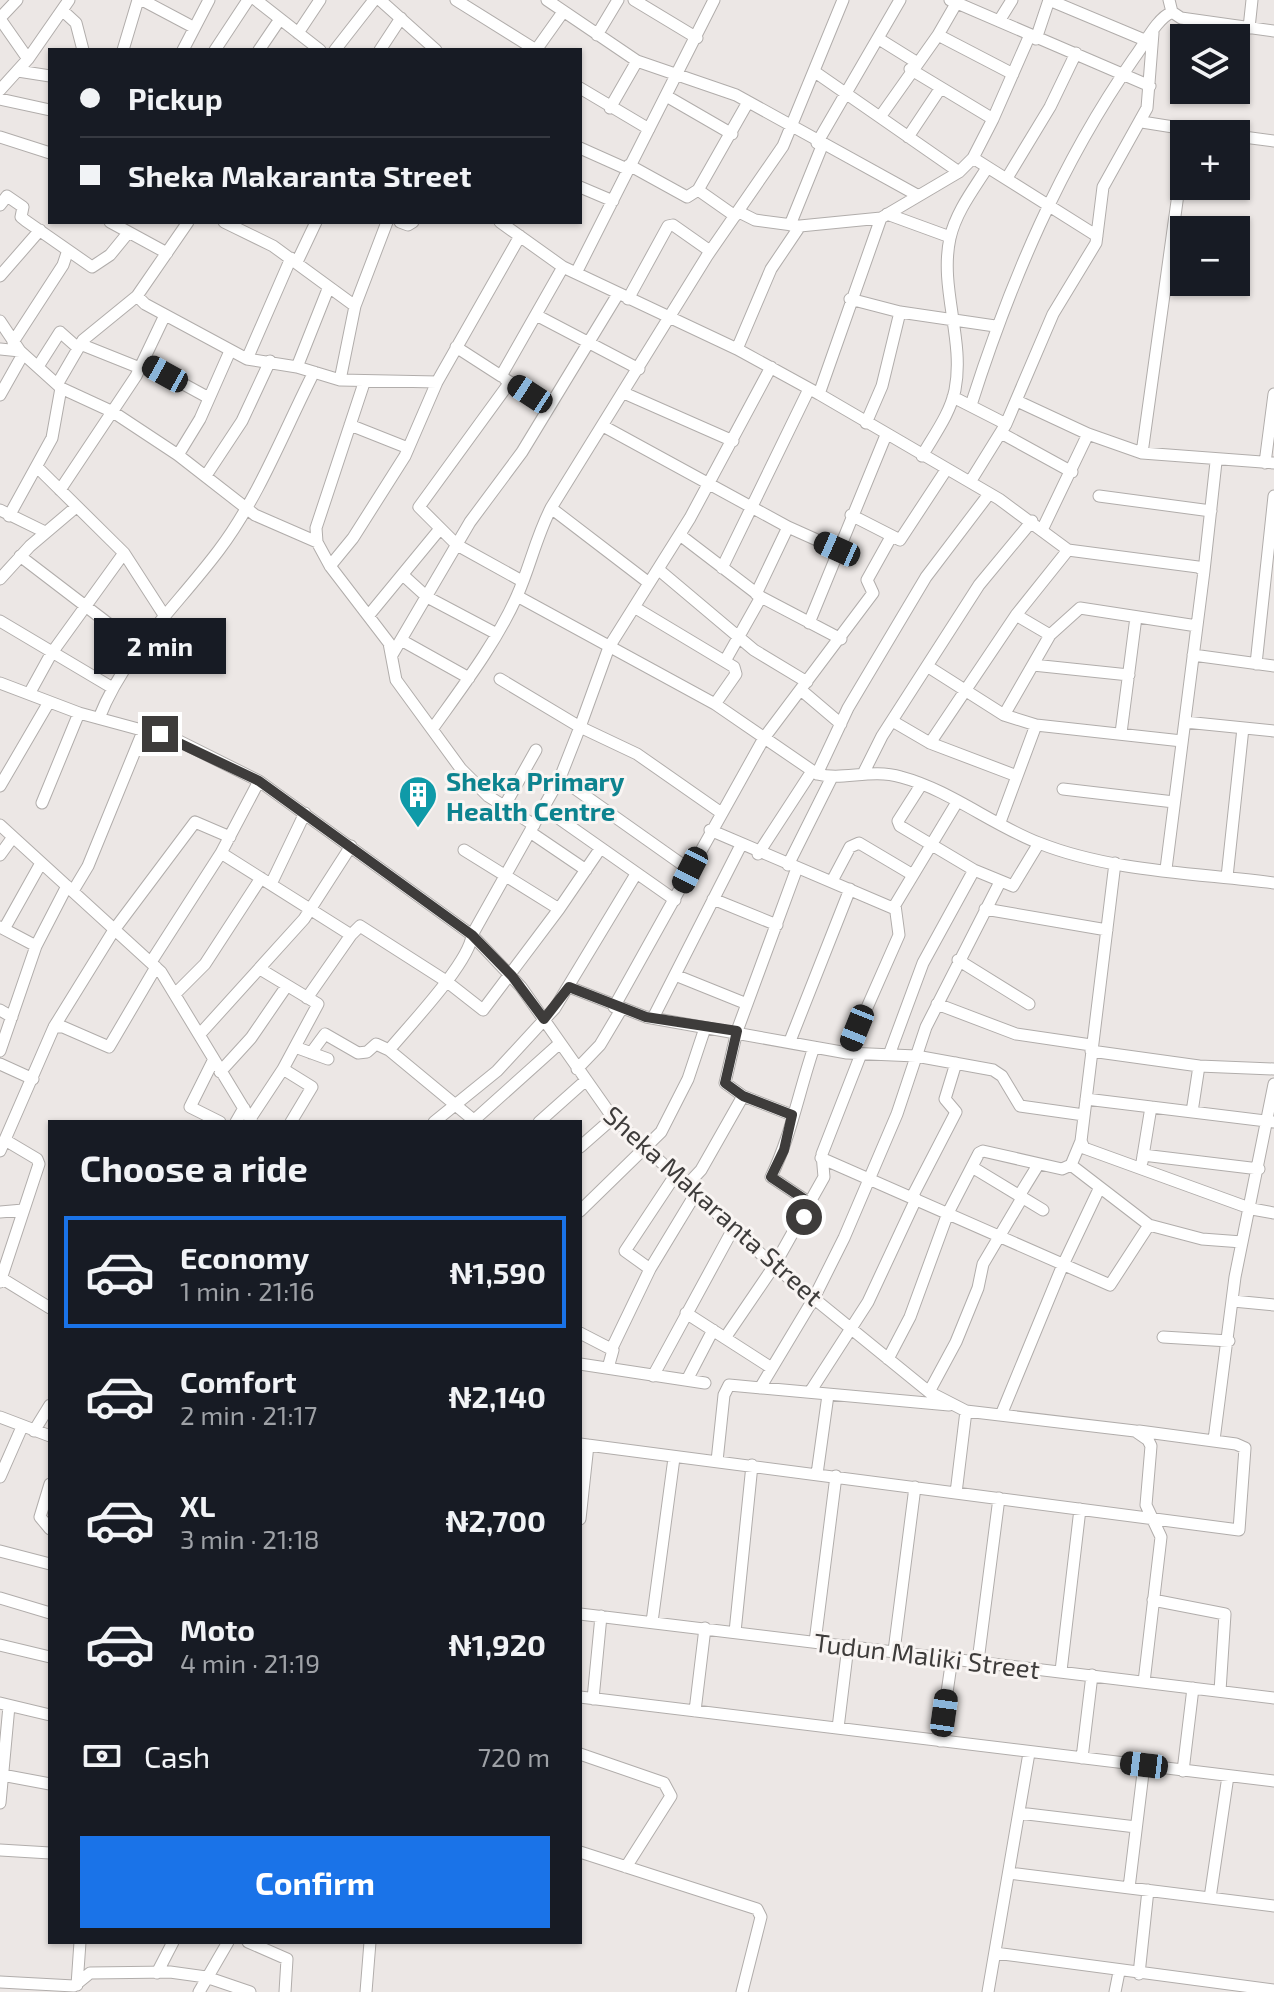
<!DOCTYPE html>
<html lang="en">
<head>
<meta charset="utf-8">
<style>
  :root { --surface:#171b24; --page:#20242c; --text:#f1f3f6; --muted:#9ea1a6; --line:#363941; --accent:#1a73e8 }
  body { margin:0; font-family:"Exo 2",sans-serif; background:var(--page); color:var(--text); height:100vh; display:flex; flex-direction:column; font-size:30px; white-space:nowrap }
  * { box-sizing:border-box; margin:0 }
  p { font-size:26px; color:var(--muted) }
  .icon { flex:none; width:44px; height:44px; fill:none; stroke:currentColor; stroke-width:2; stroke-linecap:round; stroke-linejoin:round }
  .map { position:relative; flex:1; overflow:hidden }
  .drawer { position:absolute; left:48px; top:1120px; width:534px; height:824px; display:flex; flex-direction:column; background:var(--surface); border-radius:0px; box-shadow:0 2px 6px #0004 }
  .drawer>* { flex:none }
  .banner { position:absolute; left:48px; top:48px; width:534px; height:176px; border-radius:0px; box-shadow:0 2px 6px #0004; display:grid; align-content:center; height:176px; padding:0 32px; background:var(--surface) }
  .controls { position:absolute; left:1170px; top:24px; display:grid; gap:16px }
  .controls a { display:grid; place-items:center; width:80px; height:80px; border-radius:0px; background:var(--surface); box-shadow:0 2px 6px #0004; font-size:40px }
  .end { position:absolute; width:36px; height:36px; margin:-18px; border:10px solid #3e3c3b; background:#fff; box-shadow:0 0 0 4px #fff }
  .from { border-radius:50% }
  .bubble { position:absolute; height:56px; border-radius:0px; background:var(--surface); box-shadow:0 2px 6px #0004; font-size:26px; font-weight:700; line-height:56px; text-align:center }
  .car { position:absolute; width:24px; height:48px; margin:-24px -12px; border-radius:10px; box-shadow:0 0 6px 2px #0007; background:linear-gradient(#222 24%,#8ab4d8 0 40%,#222 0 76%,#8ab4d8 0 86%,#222 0) }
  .banner b { display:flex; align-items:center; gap:28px; height:76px; font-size:30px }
  .banner b+b { border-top:2px solid var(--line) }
  .banner i { width:20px; height:20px; background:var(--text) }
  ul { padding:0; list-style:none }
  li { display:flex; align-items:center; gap:24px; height:112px; margin:0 16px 12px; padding:0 16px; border:4px solid transparent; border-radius:0px }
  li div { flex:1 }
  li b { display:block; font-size:30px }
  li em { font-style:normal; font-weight:700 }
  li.on { border-color:var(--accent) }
  li>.icon { width:72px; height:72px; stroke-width:1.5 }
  h2 { padding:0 32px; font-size:36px; line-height:96px }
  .pay { display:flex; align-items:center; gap:20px; height:88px; padding:0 32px; font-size:30px }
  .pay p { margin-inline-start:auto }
  .action { display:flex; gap:16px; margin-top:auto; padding:16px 32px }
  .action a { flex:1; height:92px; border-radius:0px; background:var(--accent); color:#fff; font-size:32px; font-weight:700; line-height:92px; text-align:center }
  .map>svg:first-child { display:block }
</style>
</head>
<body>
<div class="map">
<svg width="1274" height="1992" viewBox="0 0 1274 1992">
  <rect width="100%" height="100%" fill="#ece7e5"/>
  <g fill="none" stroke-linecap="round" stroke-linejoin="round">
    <defs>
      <path id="minor" d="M 142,0 L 193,27
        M 256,0 L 320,50
        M 380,0 L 436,50
        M 456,0 L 536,50
        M 547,0 L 637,61 L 736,95 L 917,195
        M 634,0 L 697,38
        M 950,0 L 1150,86
        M 1049,0 L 1147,41
        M 1169,0 L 1172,12 L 1181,18 L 1274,31
        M 957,2 L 938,35 L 1013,74
        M 63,11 L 76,23 L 83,50
        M 0,18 L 17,0
        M 0,19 L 28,59
        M 999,21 L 1012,0
        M 1249,28 L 1252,0
        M 298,33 L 320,0
        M 597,35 L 618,0
        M 879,39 L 916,62
        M 1036,39 L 1049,0
        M 123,50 L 138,0
        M 183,50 L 209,0
        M 215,50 L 248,0
        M 259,50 L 280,19
        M 335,50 L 374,0
        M 380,50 L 401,18
        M 536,50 L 563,12
        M 910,69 L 993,119
        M 18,71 L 50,76
        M 815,72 L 959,172
        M 580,88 L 649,129
        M 0,90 L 28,59 L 69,0
        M 668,97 L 732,134
        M 0,99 L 50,110
        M 610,108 L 637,61
        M 880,117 L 938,35
        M 1142,122 L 1217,134
        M 1236,136 L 1274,141
        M 0,137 L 50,153
        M 908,137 L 940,89
        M 817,143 L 900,0
        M 580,148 L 627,169
        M 973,158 L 1097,236
        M 629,165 L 687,197 L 698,190
        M 1007,178 L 1050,107 L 1076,53
        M 580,187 L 613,201
        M 0,205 L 7,196 L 23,207 L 21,217 L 26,221 L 92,267 L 110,255 L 128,233
        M 739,212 L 755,220 L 800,226 L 881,218 L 959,172 L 973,158 L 993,119 L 1029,37
        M 887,214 L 950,237
        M 735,216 L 698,190 L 748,102
        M 110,222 L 167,253
        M 188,222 L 137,296 L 145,304 L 247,359 L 297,367 L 340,380 L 437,382
        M 224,222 L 273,246 L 355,306
        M 400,222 L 408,225 L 413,222
        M 500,222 L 563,267 L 737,349 L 819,394 L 999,499 L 1068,550 L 1198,567 L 1204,571 L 1166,869
        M 790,225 L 822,146
        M 297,262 L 316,222
        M 576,273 L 714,0
        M 0,276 L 40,230
        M 628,299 L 668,226 L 673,225 L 710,251
        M 850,299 L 900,312 L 995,326
        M 536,315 L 639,369
        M 0,321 L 20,351 L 61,388 L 52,438 L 9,516
        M 13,342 L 63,265 L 67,253
        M 80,344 L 140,368
        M 456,347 L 501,376 L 563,267
        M 0,349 L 20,351 L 22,356 L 0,395
        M 737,349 L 771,269 L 800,226
        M 247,359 L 291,258
        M 143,362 L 209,398
        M 39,365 L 60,332 L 78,348
        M 297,367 L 328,289
        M 505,379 L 549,407
        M 340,380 L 355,306 L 387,222
        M 510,382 L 419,507 L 457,545 L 522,581
        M 58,383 L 83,340 L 137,296
        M 364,383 L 316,528 L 317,542 L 330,566 L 389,643 L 396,680 L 461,769 L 488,796 L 534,825
        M 61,388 L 113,412 L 178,455 L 255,515 L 317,542
        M 624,393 L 733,441
        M 819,394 L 881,218
        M 953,397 L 1006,424
        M 1017,401 L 1088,434 L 1142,453 L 1274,463
        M 971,405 C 1010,283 1060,164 1134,58 C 1145,44 1156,19 1172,12
        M 866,423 L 882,386 L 900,312
        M 350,425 L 408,448
        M 603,426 L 788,527 L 837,549
        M 1001,433 L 1072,472
        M 1142,453 L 1184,151
        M 178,455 L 200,419 L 230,351
        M 922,456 C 934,435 950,414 955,390 C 965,340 939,288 950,238 C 956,212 973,190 987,168
        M 1265,463 L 1274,394
        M 38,468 L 124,553 L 164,615
        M 207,474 L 242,421 L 270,361
        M 970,482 L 1006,424 L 1053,314 L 1096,243 L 1103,187 L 1147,108 L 1153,33
        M 60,490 L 136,376 L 165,315
        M 1099,496 L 1211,511
        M 551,508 L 649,583
        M 0,510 L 45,532
        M 851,515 L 900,540 L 946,470
        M 1042,530 L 1088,434
        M 680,535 L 761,597 L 841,639
        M 20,556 L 139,647
        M 330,566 L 353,538 L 405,456 L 437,382 L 520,236
        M 722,568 L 809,389
        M 659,570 L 754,650 L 807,682
        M 1204,571 L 1216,462
        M 404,576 L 427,597 L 495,633
        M 0,579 L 30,546 L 76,507
        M 756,594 L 788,527
        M 517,596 L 715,704 L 817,774 C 843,781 871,768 901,777 C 950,790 992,825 1039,843 C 1112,872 1197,873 1274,883
        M 634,607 L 734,667 L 736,674 L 715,704
        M 369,615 L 439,530
        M 1016,615 L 1050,635
        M 0,621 L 111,687
        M 809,623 L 886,435
        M 401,640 L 469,678
        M 392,655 L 470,522 L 522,452 L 618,294
        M 1193,655 L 1274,666
        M 725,661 L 761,597
        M 1256,664 L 1274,496
        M 1033,665 L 1129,675
        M 927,666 L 1004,715 L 1036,725 L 1182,741
        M 500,679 L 580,727 L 609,647 L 690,518 L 771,367
        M 0,683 L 79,713 L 175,739 L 259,781 L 472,935 L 521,987 L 613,1118 L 774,1266 L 929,1392 L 966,1411 L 1135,1431 L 1148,1440 L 1151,1446 L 1146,1505 L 1161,1537 L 1144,1682
        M 801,690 L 841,724
        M 29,694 L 51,654 L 124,553
        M 1004,715 L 1050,635 L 1080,608 L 1197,626
        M 99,718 C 125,652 177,606 219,550 C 259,497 284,431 314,372
        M 894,722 L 930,743 L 1017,776
        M 1185,722 L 1274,731
        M 433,728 C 463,686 496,643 517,596 C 530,567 536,537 551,508 L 707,256 L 783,146 L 843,0
        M 1121,733 L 1136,617
        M 930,743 L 1016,615 L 1068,550
        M 864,772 L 882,736 L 979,585 L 1032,521
        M 817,774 L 848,708 L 926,577 L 989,494
        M 560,778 L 690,870
        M 921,785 L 898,821 L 900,826 L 974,870 L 1013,886 L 1039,843
        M 0,786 L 49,702
        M 1063,789 L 1174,802
        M 42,803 L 79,713
        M 505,805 L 536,750
        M 544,808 L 675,900
        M 1000,822 L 1036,725
        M 0,825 L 161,972 L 252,1122
        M 710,830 L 895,909
        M 530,832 L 586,870
        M 464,850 L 559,909 L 600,849
        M 221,853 L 351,935 L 307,998
        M 758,854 L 812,771
        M 0,855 L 13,837
        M 1115,863 L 1081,1141 L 1084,1148 L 1252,1209 L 1274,1213
        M 788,865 L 832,777
        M 1227,877 L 1243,728
        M 832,881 L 850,847 L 859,843 L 913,875
        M 271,884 L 305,813
        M 73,891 L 88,866 L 144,729
        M 713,899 L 777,925
        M 985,909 L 1107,930
        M 0,927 L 36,946
        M 4,929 L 41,863
        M 351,935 L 360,926 L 446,981 L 483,1010 L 559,909
        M 958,960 L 1029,1004
        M 151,962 L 221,853 L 259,781
        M 675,975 L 747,1004
        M 569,987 L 646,1017 L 847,1053 L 916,1056 L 993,1070 L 1002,1076 L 1020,1106 L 1084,1115
        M 176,993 L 205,964 L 261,878
        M 937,1004 L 1016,1034 L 1091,1045
        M 614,1007 L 764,738 L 873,593 L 867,580 L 891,537
        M 0,1010 L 12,1017
        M 653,1018 L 741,845
        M 54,1027 L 63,1027 L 109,1047 L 156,967
        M 200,1034 L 304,919 L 351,846
        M 790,1041 L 850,889
        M 295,1047 L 328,1059
        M 389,1050 C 408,1027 470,962 472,935 L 560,778 L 580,727 L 637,754 L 720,812
        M 0,1051 L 36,946 L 67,886
        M 1091,1051 L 1199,1066 L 1274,1069
        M 311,1053 L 325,1034 L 358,1053 L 367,1052 L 376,1044 L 389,1050 L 476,1122
        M 847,1053 L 899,935 L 895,905 L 957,802
        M 889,1055 L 923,963 L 974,870
        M 213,1061 L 190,1107 L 220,1122
        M 0,1064 L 33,1079
        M 283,1069 L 312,1087 L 291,1122
        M 577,1069 L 600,1045 L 622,1008
        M 220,1072 L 251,1038 L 286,987
        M 1086,1099 L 1274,1122
        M 1192,1112 L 1199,1066
        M 792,1115 L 743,1096 L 725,1083 L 737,1031 L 797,868
        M 250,1119 L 283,1069 L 318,1004 L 260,969
        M 236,1122 L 244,1108
        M 434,1122 L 497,1071 L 555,1008 L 636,874
        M 472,1122 L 560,1043
        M 539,1122 L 585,1081
        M 580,1147 L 613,1118
        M 0,1151 L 54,1027 L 114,930 L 195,822 L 230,837
        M 1143,1155 L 1259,1169
        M 821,1158 L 1110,1285 L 1149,1225
        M 1142,1162 L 1151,1107
        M 1071,1165 L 1149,1225 L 1202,1239 L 1242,1242
        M 972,1167 L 1043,1210
        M 687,1185 L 701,1170 L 743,1096
        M 1019,1196 L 1038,1165
        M 912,1197 L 956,1112 L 945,1099 L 956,1063
        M 810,1203 L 771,1177 C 791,1136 799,1091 814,1047
        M 580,1211 L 661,1132 L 688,1079 L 705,1028
        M 0,1212 L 23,1210
        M 650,1269 L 625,1251 L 676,1174
        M 1,1278 L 50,1308
        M 0,1282 L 39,1164 L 37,1159 L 5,1140
        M 1233,1301 L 1274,1305
        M 686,1313 L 770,1367
        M 580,1333 L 613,1350 L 608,1368
        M 1163,1337 L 1229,1341
        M 725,1338 L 774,1266 L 824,1177 L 822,1154 L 861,1054
        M 612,1348 L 650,1269 L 696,1193
        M 888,1359 L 910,1317 L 948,1213 L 979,1153 L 983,1151 L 1062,1169 L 1071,1165 L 1081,1141
        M 580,1364 L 705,1383
        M 653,1376 L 733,1229
        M 687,1380 L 713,1330
        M 760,1388 L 814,1298 L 844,1238 L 897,1114 L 926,1027 L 1000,882
        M 810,1392 L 868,1302 L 916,1199
        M 929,1392 L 956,1342 L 978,1288 L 983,1264 L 1022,1198
        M 1001,1415 L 1062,1267 L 1099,1189
        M 0,1417 L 50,1436
        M 34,1431 L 50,1405
        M 1214,1440 L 1235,1277 L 1274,1084
        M 580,1444 L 1239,1530 L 1245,1448 L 1236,1444 L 1139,1431
        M 717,1461 L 724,1395 L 729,1385 L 949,1405
        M 817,1474 L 828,1395
        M 0,1477 L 22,1427
        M 50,1484 L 40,1517 L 50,1529
        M 956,1493 L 966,1411
        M 580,1519 L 588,1445
        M 0,1551 L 50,1564
        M 0,1598 L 50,1613
        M 1153,1600 L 1225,1614 L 1220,1691
        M 580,1614 L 1274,1698
        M 652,1622 L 674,1458
        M 735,1632 L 752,1465
        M 815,1642 L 836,1476
        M 0,1645 L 50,1657
        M 894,1651 L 915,1487
        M 978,1661 L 999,1498
        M 1061,1671 L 1080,1509
        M 580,1697 L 1274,1781
        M 593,1699 L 601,1616
        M 0,1703 L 50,1715
        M 695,1711 L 705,1628
        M 838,1728 L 848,1646
        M 940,1741 L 952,1658
        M 580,1754 L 664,1783 L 671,1796 L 626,1867
        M 1082,1758 L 1092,1675
        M 1183,1771 L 1193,1688
        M 2,1775 L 50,1784
        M 0,1803 L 9,1706
        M 1019,1813 L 1136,1827
        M 0,1850 L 50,1853
        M 580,1852 L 757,1909 L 761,1917 L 742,1992
        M 1009,1873 L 1274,1906
        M 1129,1888 L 1144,1765
        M 1210,1898 L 1228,1776
        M 248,1942 L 287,1959 L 285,1992
        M 995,1953 L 1274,1990
        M 157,1973 L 173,1942
        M 1139,1974 L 1148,1890
        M 0,1982 L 74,1986 L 90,1973 L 170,1972 L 206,1977 L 250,1992
        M 77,1985 L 80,1942
        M 199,1992 L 228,1942
        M 366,1992 L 370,1942
        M 988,1992 L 1029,1753
        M 1115,1992 L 1119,1972"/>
    </defs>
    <use href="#minor" stroke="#b1adab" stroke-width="13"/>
    <use href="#minor" stroke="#fff" stroke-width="11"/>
  </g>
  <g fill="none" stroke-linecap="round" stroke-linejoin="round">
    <path stroke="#3e3c3b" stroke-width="10" d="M 160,734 L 259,781 L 472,935 L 512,976 L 544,1019 L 569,987 L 646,1017 L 737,1031 L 725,1083 L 743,1096 L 792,1115 L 784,1150 L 771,1177 L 810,1203 L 804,1217"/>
  </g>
  <defs>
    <symbol id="building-pin" viewBox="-11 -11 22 30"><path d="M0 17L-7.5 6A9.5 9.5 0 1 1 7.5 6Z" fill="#0f9aa8" stroke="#f9f5f3"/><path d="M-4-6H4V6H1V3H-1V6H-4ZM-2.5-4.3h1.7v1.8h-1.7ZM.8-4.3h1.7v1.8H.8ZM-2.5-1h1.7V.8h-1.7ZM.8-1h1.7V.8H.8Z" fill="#fff"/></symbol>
  </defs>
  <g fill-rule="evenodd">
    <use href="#building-pin" x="396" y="773" width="44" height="60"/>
  </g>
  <g text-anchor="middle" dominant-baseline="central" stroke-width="6" stroke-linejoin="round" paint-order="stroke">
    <g font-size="26" font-weight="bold" fill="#0d838f" stroke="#f9f5f3" text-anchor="start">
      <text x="446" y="780">Sheka Primary<tspan x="446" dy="30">Health Centre</tspan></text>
    </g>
    <g font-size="26" fill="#3e3c3b" stroke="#f9f5f3">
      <text transform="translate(714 1205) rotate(42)">Sheka Makaranta Street</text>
      <text transform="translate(927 1655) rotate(7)">Tudun Maliki Street</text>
    </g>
  </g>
</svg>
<div class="controls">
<a><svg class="icon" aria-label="layers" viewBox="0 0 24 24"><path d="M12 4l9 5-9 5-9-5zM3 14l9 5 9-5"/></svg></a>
<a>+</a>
<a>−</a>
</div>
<i class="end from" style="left:804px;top:1217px"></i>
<i class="end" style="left:160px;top:734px"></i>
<div class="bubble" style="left:94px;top:618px;width:132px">2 min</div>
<i class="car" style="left:165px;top:374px;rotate:299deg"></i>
<i class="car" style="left:530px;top:394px;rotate:303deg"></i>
<i class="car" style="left:837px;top:549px;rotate:294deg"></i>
<i class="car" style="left:690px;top:870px;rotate:207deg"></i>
<i class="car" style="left:857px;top:1028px;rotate:202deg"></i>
<i class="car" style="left:944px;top:1713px;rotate:8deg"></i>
<i class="car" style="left:1144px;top:1765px;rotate:277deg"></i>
<div class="banner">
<b><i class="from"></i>Pickup</b>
<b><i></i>Sheka Makaranta Street</b>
</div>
<section class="drawer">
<h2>Choose a ride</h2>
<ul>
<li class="on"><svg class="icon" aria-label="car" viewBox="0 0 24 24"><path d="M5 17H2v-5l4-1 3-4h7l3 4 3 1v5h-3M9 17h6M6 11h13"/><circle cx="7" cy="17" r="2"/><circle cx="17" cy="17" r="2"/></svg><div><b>Economy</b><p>1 min · 21:16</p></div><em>₦1,590</em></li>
<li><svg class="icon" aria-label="car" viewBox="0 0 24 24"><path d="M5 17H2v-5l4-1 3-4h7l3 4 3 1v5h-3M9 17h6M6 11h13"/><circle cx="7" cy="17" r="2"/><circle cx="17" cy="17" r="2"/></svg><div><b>Comfort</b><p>2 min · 21:17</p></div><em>₦2,140</em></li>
<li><svg class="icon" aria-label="car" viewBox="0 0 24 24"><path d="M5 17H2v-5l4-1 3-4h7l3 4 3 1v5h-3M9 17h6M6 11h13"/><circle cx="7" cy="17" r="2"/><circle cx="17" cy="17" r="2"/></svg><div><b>XL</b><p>3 min · 21:18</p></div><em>₦2,700</em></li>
<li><svg class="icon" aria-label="car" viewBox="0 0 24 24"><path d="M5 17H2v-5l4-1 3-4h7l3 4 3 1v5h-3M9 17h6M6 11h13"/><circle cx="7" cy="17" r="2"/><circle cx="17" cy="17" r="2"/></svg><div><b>Moto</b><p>4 min · 21:19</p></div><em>₦1,920</em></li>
</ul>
<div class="pay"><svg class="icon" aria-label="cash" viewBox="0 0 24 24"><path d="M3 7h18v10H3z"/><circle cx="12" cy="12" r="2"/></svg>Cash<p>720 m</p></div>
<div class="action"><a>Confirm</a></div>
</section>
</div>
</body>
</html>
